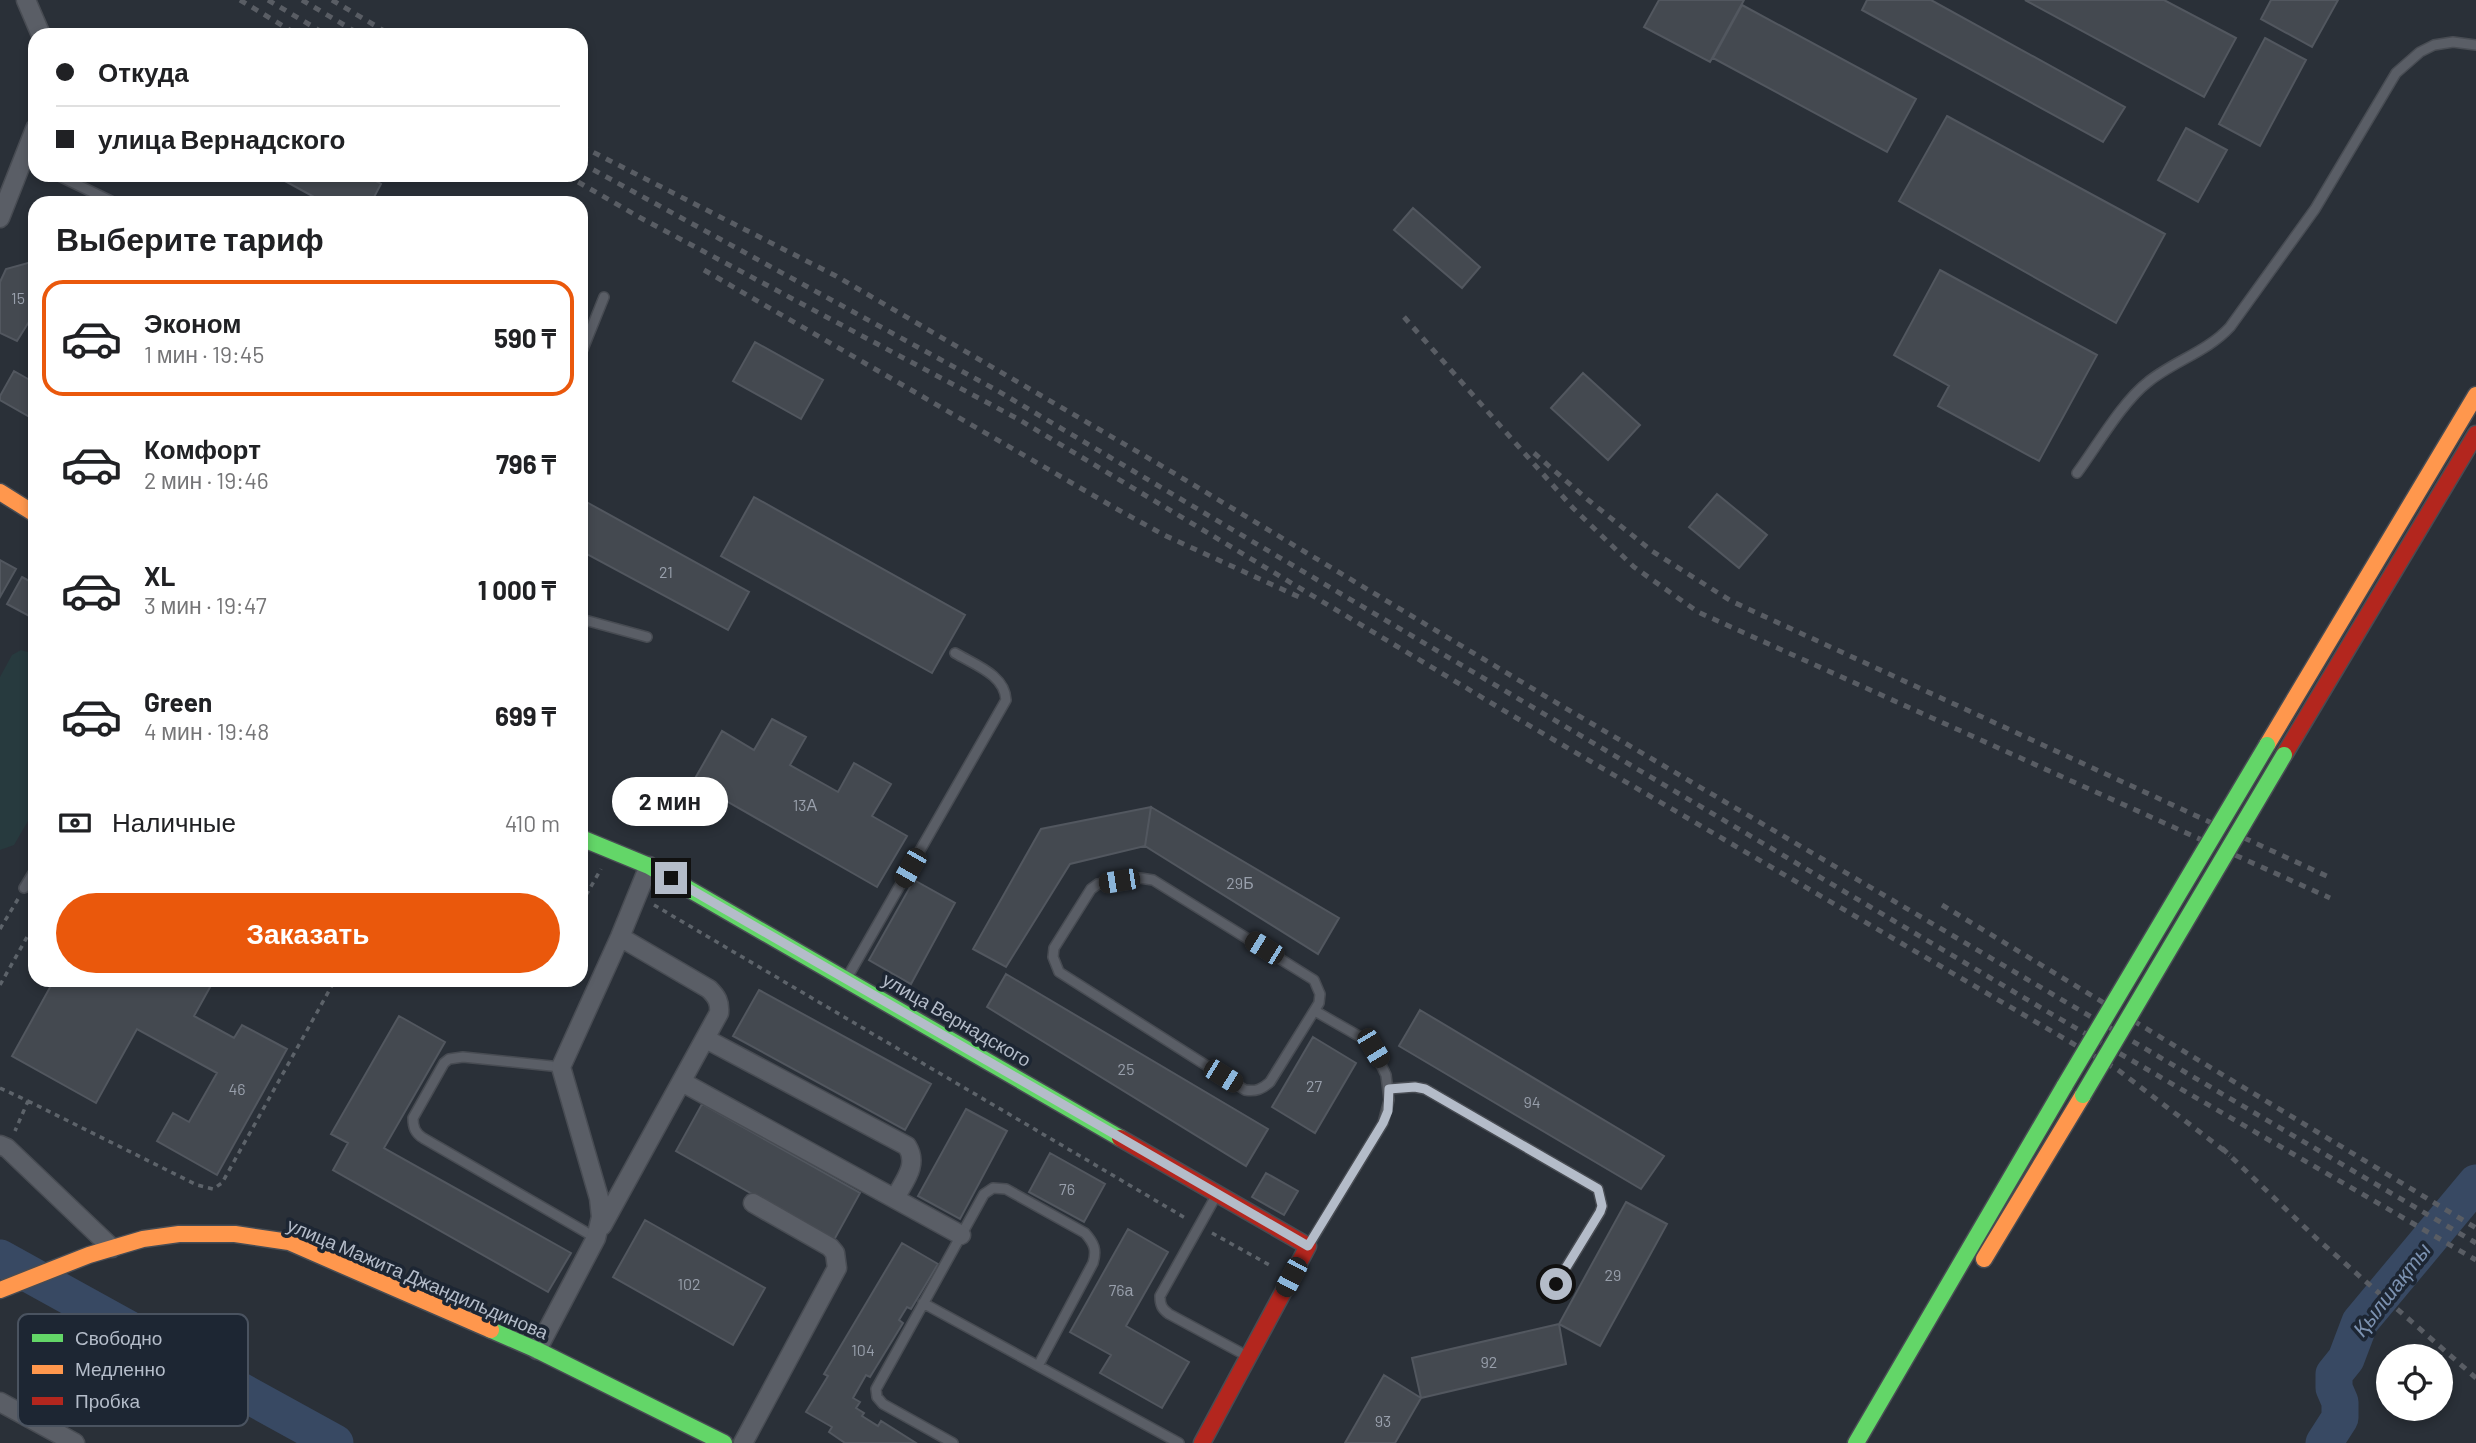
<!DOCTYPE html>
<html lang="ru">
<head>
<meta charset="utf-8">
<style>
  :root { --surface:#fff; --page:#f2f2f2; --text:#202124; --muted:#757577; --line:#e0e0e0; --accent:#ea580c }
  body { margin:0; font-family:Barlow,sans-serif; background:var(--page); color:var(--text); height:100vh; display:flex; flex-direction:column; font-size:26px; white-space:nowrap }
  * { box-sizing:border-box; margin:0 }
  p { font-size:23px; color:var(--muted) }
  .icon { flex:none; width:38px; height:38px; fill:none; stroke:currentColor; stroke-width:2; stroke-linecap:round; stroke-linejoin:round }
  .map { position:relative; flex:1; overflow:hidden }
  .side { position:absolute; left:28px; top:196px; width:560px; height:791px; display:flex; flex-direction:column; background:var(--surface); border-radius:21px; box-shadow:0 4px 10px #0003 }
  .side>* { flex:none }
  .guide { position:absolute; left:28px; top:28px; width:560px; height:154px; border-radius:21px; box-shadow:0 4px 10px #0003; display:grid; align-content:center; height:154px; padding:0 28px; background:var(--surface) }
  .tools { position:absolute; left:2376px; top:1344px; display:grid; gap:14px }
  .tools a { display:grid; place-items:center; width:77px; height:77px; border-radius:50%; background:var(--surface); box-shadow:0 4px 10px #0003; font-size:35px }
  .end { position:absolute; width:32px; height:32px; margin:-16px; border:9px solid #b4bcc9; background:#111; box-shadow:0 0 0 4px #111 }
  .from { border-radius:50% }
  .bubble { position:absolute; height:49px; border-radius:24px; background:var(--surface); box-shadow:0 4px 10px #0003; font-size:23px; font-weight:700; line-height:49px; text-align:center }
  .car { position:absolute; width:21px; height:42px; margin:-21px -10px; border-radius:9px; box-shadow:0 0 5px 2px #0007; background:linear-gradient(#222 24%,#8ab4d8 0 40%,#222 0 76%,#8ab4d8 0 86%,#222 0) }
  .guide b { display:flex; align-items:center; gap:24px; height:66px; font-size:26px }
  .guide b+b { border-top:2px solid var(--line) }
  .guide i { width:18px; height:18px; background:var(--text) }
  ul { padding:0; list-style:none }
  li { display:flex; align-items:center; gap:21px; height:116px; margin:0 14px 10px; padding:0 14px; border:4px solid transparent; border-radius:21px }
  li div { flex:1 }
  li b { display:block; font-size:26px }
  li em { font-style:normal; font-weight:700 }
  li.active { border-color:var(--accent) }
  li>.icon { width:63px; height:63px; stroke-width:1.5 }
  h2 { padding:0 28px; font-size:32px; line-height:84px }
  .pay { display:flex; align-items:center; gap:18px; height:77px; padding:0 28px; font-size:26px }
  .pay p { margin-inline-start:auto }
  .button { display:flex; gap:14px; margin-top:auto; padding:14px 28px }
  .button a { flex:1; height:80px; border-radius:42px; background:var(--accent); color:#fff; font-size:28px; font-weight:700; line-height:80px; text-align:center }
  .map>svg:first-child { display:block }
</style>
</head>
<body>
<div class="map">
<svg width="2476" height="1443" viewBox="0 0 2476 1443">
  <rect width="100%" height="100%" fill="#2a3038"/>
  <path fill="#273a3e" d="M 21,650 L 35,654 L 35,809 L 14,845 L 0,850 L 0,677 L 12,655 Z"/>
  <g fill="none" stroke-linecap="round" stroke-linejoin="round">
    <path stroke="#384963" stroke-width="37" d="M 0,1258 L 335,1443
      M 2324,1443 L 2340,1418 L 2340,1402 L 2334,1388 L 2334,1374 L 2346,1359 L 2360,1322 L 2476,1183"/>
  </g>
  <path fill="#444950" stroke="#52575f" stroke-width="2" d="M 1659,0 L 1744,0 L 1710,62 L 1644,27 Z
    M 1867,0 L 1931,0 L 2125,107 L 2103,142 L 1862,10 Z
    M 2025,0 L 2164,0 L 2236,38 L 2204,97 Z
    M 2271,0 L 2338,0 L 2312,47 L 2261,19 Z
    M 1742,5 L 1916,99 L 1887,152 L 1713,58 Z
    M 2265,38 L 2306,60 L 2260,146 L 2219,124 Z
    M 1947,116 L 2165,234 L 2116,323 L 1899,201 Z
    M 2186,128 L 2227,150 L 2198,202 L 2158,180 Z
    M 274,175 L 365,175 L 381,184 L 371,203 L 325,203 Z
    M 1413,208 L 1480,267 L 1462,288 L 1394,230 Z
    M 35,261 L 35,312 L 17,341 L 0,333 L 0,282 L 6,269 Z
    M 1940,270 L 2097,355 L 2039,461 L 1938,406 L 1949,386 L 1894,355 Z
    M 755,342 L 823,380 L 801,419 L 733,381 Z
    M 14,371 L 35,383 L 35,420 L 0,400 L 0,396 Z
    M 1583,373 L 1640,425 L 1608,460 L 1551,408 Z
    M 1717,494 L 1767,535 L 1739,568 L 1689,527 Z
    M 754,497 L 965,615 L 932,673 L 721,556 Z
    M 581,499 L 749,592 L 728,630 L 581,551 Z
    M 0,560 L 16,569 L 0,597 Z
    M 22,577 L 35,584 L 35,619 L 7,604 Z
    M 772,719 L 806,737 L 790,765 L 838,792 L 854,763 L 891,784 L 872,816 L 907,836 L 877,887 L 693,782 L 722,731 L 754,750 Z
    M 1151,807 L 1145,846 L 1070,864 L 1006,967 L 973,949 L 1041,829 Z
    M 1151,807 L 1339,918 L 1318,954 L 1145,846 Z
    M 914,880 L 955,903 L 911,984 L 869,960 Z
    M 1006,974 L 1268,1129 L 1246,1166 L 987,1007 Z
    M 49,980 L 214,980 L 194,1016 L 234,1038 L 242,1025 L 287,1049 L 217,1175 L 157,1141 L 173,1113 L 189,1122 L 217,1073 L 137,1029 L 96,1103 L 12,1056 L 53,982 Z
    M 759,990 L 931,1084 L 905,1130 L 733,1036 Z
    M 1420,1010 L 1664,1156 L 1641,1189 L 1399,1046 Z
    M 399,1016 L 445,1042 L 384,1148 L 571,1253 L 548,1292 L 333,1170 L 348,1143 L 331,1134 Z
    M 1313,1037 L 1356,1063 L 1315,1133 L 1272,1107 Z
    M 702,1104 L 860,1193 L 834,1240 L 676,1151 Z
    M 966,1109 L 1007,1131 L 960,1219 L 918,1196 Z
    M 1050,1153 L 1105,1184 L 1084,1222 L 1029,1192 Z
    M 1266,1173 L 1298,1191 L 1284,1215 L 1252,1197 Z
    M 1626,1202 L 1667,1224 L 1600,1346 L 1559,1324 Z
    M 645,1220 L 765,1288 L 733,1345 L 613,1277 Z
    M 1128,1229 L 1168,1252 L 1126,1326 L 1189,1362 L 1162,1408 L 1100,1373 L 1111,1355 L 1070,1332 Z
    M 902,1243 L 938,1264 L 911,1309 L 907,1307 L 899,1320 L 903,1323 L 870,1377 L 866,1375 L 853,1398 L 860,1402 L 856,1408 L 864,1413 L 862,1416 L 878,1426 L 881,1421 L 916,1443 L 845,1443 L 829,1432 L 832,1427 L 806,1412 L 828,1376 L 824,1374 Z
    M 1559,1324 L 1566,1364 L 1421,1398 L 1412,1358 Z
    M 1384,1375 L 1421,1398 L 1395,1443 L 1345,1443 Z"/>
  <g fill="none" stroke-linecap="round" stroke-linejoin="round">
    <defs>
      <path id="lane" d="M 57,175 L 115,203
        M 581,354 L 604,297
        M 2077,473 C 2097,446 2122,402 2148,382 C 2174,361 2207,352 2230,327 L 2315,209 L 2396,73 L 2420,52 L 2434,45 L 2453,42 L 2476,45
        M 581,619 L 647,637
        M 1140,878 L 1153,880 L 1314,980 L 1320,994 L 1319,1003 L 1270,1082 C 1262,1089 1256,1092 1245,1090 L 1059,972 L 1053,957 L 1054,948 L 1091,889 L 1098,884 Z
        M 24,888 L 35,870
        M 847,978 L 1006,700 C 1005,675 975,665 955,653
        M 561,1067 L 463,1057 L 449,1059 L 444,1063 L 413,1118 C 413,1127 415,1133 423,1138 L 596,1238
        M 1389,1089 L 1414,1087 L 1425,1089 L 1598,1189 L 1602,1206 L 1600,1212 L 1556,1284
        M 1216,1196 L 1160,1296 C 1160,1305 1162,1309 1169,1314 L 1247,1356
        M 1310,1243 L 1383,1123 L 1389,1100 L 1386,1075 L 1373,1048 L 1364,1039 L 1315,1011
        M 923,1303 L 1179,1443
        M 953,1443 L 883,1404 L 877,1397 L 876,1389 L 984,1194 L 993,1188 L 1006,1189 L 1085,1233 C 1094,1243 1097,1250 1093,1263 L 1038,1366"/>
      <path id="street" d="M 26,0 L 41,35
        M 0,218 L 35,129
        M 706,1039 L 907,1146 C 919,1165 904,1181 895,1198
        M 682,1082 L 961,1235
        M 0,1145 L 7,1148 L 112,1248
        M 602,1226 L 719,1013 C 720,1002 717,997 709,989 L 620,937
        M 537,1350 L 596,1238 L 601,1217 L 599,1198 L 561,1067 L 620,937 L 649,866
        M 0,1402 L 75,1443
        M 743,1443 L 837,1268 L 835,1253 L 830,1247 L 753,1203"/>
      <path id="fast" d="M 581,838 L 649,866 L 1120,1138
        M 491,1330 L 537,1350 L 724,1443
        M 1856,1443 L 2065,1085"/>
      <path id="slow" d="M 0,492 L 35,514
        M 2267,745 L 2476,395
        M 1984,1259 L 2083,1095
        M 0,1290 L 89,1255 L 143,1239 L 179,1234 L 235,1234 L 289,1242 L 491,1330"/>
      <path id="jam" d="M 2284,755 L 2476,434
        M 1120,1138 L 1308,1246 L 1202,1443"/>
    </defs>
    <use href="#lane" stroke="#484c53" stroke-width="12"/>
    <use href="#street" stroke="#484c53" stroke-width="21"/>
    <use href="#fast" stroke="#484c53" stroke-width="19"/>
    <use href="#slow" stroke="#484c53" stroke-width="19"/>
    <use href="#jam" stroke="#484c53" stroke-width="19"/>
    <path stroke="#5d636a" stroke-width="3.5" stroke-dasharray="5 5" stroke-linecap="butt" d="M 581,904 L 601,869
      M 654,905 L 1187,1219
      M 0,929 L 18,899
      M 0,985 L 35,923
      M 0,1088 L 28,1101 L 15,1131
      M 28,1101 L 197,1185 L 213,1189 L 222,1183 L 335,980
      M 1212,1233 L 1273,1267"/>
    <use href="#lane" stroke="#5a5e66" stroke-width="9"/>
    <use href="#street" stroke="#5a5e66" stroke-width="18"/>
    <use href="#fast" stroke="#63d668" stroke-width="16"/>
    <use href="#slow" stroke="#ff974d" stroke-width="16"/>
    <use href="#jam" stroke="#b3261e" stroke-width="16"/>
    <path stroke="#595d64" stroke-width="5" stroke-dasharray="7 7" stroke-linecap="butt" d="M 240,0 L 298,35
      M 268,0 L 327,35
      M 302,0 L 361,35
      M 332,0 L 391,35
      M 581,146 L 836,276 L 1167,469 L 1550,699 L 2476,1243
      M 581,163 L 998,391 L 2043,1009 L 2476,1260
      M 566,175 L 639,217 L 1018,419 L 1508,713 L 2118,1070 L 2230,1155
      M 704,270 L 1115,508 L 1164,535 L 1299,597
      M 1404,317 L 1573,508 L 1634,567 L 1698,612 L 2330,898
      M 1534,453 L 1587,499 L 1652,551 L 1731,601 L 2333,879
      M 1942,905 L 2476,1228
      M 2222,1148 L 2316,1238 L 2476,1378"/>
    <defs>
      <path id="fast-bridge" d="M 2065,1085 L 2267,745
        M 2083,1095 L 2284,755"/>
    </defs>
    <use href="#fast-bridge" stroke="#484c53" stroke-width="19" stroke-linecap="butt"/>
    <use href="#fast-bridge" stroke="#63d668" stroke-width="16"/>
  </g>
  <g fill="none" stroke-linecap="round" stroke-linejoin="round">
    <path stroke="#b4bcc9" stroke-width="9" d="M 671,878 L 1308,1246 L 1383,1123 L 1388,1111 L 1389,1089 L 1415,1087 L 1425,1089 L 1598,1189 L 1602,1206 L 1600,1212 L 1556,1284"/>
  </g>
  <g text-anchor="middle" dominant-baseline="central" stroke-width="7" stroke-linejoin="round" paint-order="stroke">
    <g font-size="16" fill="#989fab">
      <text x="18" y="297">15</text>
      <text x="666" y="571">21</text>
      <text x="805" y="804">13А</text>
      <text x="1240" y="882">29Б</text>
      <text x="1126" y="1068">25</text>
      <text x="1314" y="1085">27</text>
      <text x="237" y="1088">46</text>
      <text x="1532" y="1101">94</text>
      <text x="1067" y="1188">76</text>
      <text x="1613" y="1274">29</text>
      <text x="689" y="1283">102</text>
      <text x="1121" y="1289">76а</text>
      <text x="863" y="1349">104</text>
      <text x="1489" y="1361">92</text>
      <text x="1383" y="1420">93</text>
    </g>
    <g font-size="19" fill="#b4bcc9" stroke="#1d2633">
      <text transform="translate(957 1019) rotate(30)">улица Вернадского</text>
      <text transform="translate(418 1278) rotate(23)">улица Мажита Джандильдинова</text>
    </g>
    <g font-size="21" font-style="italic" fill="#7c92b1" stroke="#1d2633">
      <text transform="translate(2391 1289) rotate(-52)">Қылшақты</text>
    </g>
  </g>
  <rect x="18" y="1314" width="230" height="112" rx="10" fill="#1d2633" stroke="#4a5360" stroke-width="2"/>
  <rect x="32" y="1334" width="31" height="8" fill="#63d668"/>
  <rect x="32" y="1365" width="31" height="9" fill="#ff974d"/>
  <rect x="32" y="1397" width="31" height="8" fill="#b3261e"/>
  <g font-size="19" fill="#b4bcc9">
    <text x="75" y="1345">Свободно</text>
    <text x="75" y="1376">Медленно</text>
    <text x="75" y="1408">Пробка</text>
  </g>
</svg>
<div class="tools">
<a><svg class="icon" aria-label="locate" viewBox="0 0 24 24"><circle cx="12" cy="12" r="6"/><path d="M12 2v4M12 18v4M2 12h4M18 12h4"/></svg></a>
</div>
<i class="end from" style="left:1556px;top:1284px"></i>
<i class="end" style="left:671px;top:878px"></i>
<div class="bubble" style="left:612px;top:777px;width:116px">2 мин</div>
<i class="car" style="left:910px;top:868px;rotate:210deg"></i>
<i class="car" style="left:1119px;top:881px;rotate:261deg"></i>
<i class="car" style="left:1264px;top:948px;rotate:302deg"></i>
<i class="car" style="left:1373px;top:1048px;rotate:149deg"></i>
<i class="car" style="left:1223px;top:1076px;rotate:122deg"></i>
<i class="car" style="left:1291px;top:1277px;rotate:208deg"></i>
<div class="guide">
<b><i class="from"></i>Откуда</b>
<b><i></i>улица Вернадского</b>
</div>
<section class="side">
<h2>Выберите тариф</h2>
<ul>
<li class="active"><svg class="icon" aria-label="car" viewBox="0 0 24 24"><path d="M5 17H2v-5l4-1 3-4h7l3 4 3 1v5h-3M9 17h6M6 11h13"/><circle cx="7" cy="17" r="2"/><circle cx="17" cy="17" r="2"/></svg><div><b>Эконом</b><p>1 мин · 19:45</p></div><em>590 ₸</em></li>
<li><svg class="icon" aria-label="car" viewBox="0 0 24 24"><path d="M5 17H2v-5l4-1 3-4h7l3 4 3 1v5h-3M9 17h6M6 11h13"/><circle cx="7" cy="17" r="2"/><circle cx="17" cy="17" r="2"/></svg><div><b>Комфорт</b><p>2 мин · 19:46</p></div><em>796 ₸</em></li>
<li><svg class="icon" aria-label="car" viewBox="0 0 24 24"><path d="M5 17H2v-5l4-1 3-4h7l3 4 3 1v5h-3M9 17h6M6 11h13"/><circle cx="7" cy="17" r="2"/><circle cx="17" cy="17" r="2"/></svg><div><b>XL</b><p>3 мин · 19:47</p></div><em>1 000 ₸</em></li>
<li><svg class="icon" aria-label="car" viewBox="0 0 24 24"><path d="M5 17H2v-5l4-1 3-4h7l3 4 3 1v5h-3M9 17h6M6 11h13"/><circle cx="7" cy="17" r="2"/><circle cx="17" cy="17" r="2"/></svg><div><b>Green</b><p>4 мин · 19:48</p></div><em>699 ₸</em></li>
</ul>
<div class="pay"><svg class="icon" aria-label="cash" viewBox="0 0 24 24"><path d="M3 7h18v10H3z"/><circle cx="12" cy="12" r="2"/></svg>Наличные<p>410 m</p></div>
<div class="button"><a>Заказать</a></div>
</section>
</div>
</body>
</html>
